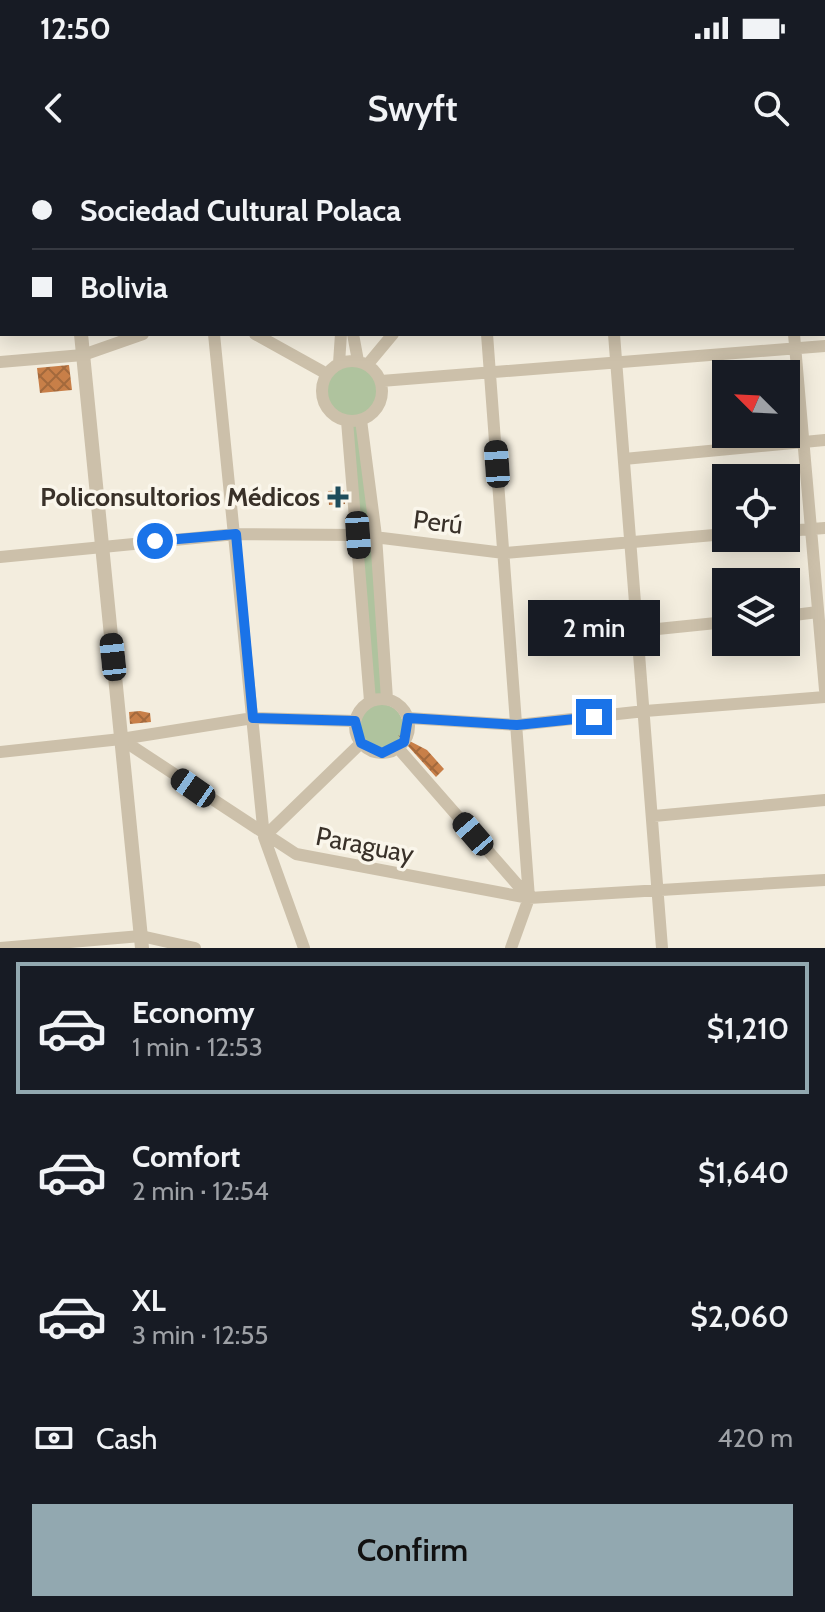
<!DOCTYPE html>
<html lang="en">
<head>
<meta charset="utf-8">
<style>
  :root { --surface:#171b24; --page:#20242c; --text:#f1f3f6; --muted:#9ea1a6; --line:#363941; --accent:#92a8b0 }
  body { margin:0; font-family:Cabin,sans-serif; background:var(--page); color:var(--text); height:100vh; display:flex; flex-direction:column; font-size:30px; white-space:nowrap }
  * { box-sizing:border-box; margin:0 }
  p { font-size:26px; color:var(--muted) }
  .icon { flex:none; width:44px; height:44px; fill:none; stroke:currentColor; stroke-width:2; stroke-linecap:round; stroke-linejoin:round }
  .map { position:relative; height:788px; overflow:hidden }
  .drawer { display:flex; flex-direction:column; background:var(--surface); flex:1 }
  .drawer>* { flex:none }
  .top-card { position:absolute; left:0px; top:0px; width:826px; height:176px; box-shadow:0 4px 20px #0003; display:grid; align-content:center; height:176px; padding:0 32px; background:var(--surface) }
  .needle { width:52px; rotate:294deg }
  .buttons { position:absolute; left:712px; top:200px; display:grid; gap:16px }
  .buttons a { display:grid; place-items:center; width:88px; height:88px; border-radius:0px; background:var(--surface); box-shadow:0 4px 20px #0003; font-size:40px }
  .end { position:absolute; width:36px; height:36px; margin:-18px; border:10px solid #1a73e8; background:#fff; box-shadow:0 0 0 4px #fff }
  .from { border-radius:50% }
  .bubble { position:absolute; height:56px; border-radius:0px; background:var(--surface); box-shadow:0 4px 20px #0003; font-size:26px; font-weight:600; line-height:56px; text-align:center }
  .car { position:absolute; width:24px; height:48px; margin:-24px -12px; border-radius:10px; box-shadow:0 0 6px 2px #0007; background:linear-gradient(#222 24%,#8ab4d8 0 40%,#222 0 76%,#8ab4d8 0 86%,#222 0) }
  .top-card b { display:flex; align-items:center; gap:28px; height:76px; font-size:30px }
  .top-card b+b { border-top:2px solid var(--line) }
  .top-card i { width:20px; height:20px; background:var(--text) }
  ul { padding:14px 0 0; list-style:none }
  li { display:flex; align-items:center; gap:24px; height:132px; margin:0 16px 12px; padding:0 16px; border:4px solid transparent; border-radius:0px }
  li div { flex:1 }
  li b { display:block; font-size:30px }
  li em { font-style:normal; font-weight:600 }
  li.on { border-color:var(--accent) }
  li>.icon { width:72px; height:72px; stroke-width:1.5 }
  .pay { display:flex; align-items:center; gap:20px; height:88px; padding:0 32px; font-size:30px }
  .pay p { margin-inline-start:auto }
  .action { display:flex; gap:16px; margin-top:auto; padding:16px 32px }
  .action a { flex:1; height:92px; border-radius:0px; background:var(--accent); color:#111; font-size:32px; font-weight:600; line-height:92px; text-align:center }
  .status { display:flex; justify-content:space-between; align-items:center; height:56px; padding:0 40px; background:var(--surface); direction:ltr }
  .status svg { height:22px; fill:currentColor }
  header { display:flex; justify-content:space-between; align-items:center; height:104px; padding:0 32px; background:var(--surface); font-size:36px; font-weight:600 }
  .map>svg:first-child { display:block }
</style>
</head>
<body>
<div class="status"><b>12:50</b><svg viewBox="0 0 49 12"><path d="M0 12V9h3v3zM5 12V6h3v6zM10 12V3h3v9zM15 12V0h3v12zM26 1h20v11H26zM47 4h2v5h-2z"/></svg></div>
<header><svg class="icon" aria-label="back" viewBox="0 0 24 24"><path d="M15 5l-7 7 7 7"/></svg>Swyft<svg class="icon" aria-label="search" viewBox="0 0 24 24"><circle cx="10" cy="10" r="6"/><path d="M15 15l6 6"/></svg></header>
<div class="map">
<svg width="825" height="788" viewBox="0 0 825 788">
  <defs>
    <pattern id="building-cross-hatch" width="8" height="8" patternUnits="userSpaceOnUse" patternTransform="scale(2)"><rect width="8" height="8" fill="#c87f48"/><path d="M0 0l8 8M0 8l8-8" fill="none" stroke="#a3693c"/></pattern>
  </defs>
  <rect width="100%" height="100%" fill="#f3edde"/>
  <path fill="#afc39e" d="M325 231a27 27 0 1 1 54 0a27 27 0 1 1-54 0Z
    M 361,260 L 387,539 L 370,541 L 347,261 Z
    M359 566a22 22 0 1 1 44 0a22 22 0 1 1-44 0Z"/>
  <path fill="url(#building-cross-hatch)" d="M 69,205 L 72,230 L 40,233 L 37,208 Z
    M 344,330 L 345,344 L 329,345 L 328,331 Z
    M 140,551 L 150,553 L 151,562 L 130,564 L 129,552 Z
    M 398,575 L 427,590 L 444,609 L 436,617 Z"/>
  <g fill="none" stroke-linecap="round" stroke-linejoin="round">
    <path stroke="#ccc0aa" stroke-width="12" d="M 325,0 L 325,2
      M 337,0 L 337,2
      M 470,0 L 470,2
      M 599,0 L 599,2
      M 780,0 L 780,2
      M 824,12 L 825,12
      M 0,57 L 2,57
      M 0,89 L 2,89
      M 214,174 L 264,677 L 304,788
      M 255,174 L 327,214
      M 353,174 L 358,201
      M 487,174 L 529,738 L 511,788
      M 614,174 L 662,788
      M 794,174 L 825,530
      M322 231a30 30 0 1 1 60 0a30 30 0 1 1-60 0Z
      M 0,202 L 83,195 L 143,174
      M 339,203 L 341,174
      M 368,204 L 393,174
      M 381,221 L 825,186
      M 361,260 L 376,376 L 387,539
      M 347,261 L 370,541
      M 624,299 L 825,280
      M 786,371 L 825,368
      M 0,397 L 236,374 L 358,375 L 504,393 L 726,374
      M 786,456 L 818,452
      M 638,471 L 726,462
      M355 566a27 27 0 1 1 54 0a27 27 0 1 1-54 0Z
      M 408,558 L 517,565 L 645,551 L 825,537
      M 121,579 L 296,694 L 529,738 L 825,720
      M 398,588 L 529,738
      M 0,592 L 121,579 L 253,558 L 355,561
      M 654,656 L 825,640
      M 264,677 L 361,583
      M 0,788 L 141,776 L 195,788"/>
    <path stroke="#ccc0aa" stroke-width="14" d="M 63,0 L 63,2
      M 81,174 L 142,788"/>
    <path stroke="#a08f7b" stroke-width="16" d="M 297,2 L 303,0
      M 0,68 L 2,68
      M 0,80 L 2,80"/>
  </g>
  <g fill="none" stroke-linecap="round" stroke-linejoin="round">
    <path stroke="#1a73e8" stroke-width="10" d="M 155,381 L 236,374 L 253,558 L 355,561 L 361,583 L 382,593 L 404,582 L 408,558 L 517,565 L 594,557"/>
  </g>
  <path fill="#1e4c5b" stroke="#faf6eb" stroke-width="3" d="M334 325h8v8h8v8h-8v8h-8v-8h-8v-8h8z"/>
  <g text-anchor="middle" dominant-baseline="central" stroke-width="7" stroke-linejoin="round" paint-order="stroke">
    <g font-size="26" font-weight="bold" fill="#393129" stroke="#faf6eb" text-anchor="end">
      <text x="320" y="337">Policonsultorios Médicos</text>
    </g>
    <g font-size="26" fill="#393129" stroke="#faf6eb">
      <text transform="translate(438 362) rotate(7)">Perú</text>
      <text transform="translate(365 685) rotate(11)">Paraguay</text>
    </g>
  </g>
</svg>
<div class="buttons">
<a><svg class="needle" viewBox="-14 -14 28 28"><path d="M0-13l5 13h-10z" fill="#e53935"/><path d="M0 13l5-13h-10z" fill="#9ea1a6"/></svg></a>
<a><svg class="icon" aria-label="locate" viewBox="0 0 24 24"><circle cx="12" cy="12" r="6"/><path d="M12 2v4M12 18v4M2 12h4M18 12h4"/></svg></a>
<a><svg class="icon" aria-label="layers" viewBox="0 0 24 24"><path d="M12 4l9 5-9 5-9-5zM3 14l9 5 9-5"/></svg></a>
</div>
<i class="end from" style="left:155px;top:381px"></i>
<i class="end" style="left:594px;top:557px"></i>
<div class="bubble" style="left:528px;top:440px;width:132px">2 min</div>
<i class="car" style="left:497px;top:304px;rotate:356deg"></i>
<i class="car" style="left:358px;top:375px;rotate:176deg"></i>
<i class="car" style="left:113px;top:497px;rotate:354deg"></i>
<i class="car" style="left:193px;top:628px;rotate:305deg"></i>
<i class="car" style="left:473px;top:674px;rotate:319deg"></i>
<div class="top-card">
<b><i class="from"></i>Sociedad Cultural Polaca</b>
<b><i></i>Bolivia</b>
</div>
</div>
<section class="drawer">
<ul>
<li class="on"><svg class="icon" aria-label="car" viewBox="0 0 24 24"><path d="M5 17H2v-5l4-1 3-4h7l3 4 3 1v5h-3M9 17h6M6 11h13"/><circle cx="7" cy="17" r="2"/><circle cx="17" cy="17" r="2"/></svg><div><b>Economy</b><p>1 min · 12:53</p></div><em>$1,210</em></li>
<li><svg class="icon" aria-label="car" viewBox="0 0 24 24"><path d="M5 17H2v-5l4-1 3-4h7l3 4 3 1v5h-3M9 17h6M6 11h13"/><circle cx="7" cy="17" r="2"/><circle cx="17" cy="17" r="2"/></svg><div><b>Comfort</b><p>2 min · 12:54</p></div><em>$1,640</em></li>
<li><svg class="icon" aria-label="car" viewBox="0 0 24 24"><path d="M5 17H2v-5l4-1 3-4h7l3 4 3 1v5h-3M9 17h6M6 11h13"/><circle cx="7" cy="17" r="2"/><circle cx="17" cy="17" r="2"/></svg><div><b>XL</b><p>3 min · 12:55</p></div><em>$2,060</em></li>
</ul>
<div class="pay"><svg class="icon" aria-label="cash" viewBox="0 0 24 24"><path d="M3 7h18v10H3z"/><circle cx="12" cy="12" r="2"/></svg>Cash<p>420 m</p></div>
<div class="action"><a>Confirm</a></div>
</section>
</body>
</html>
